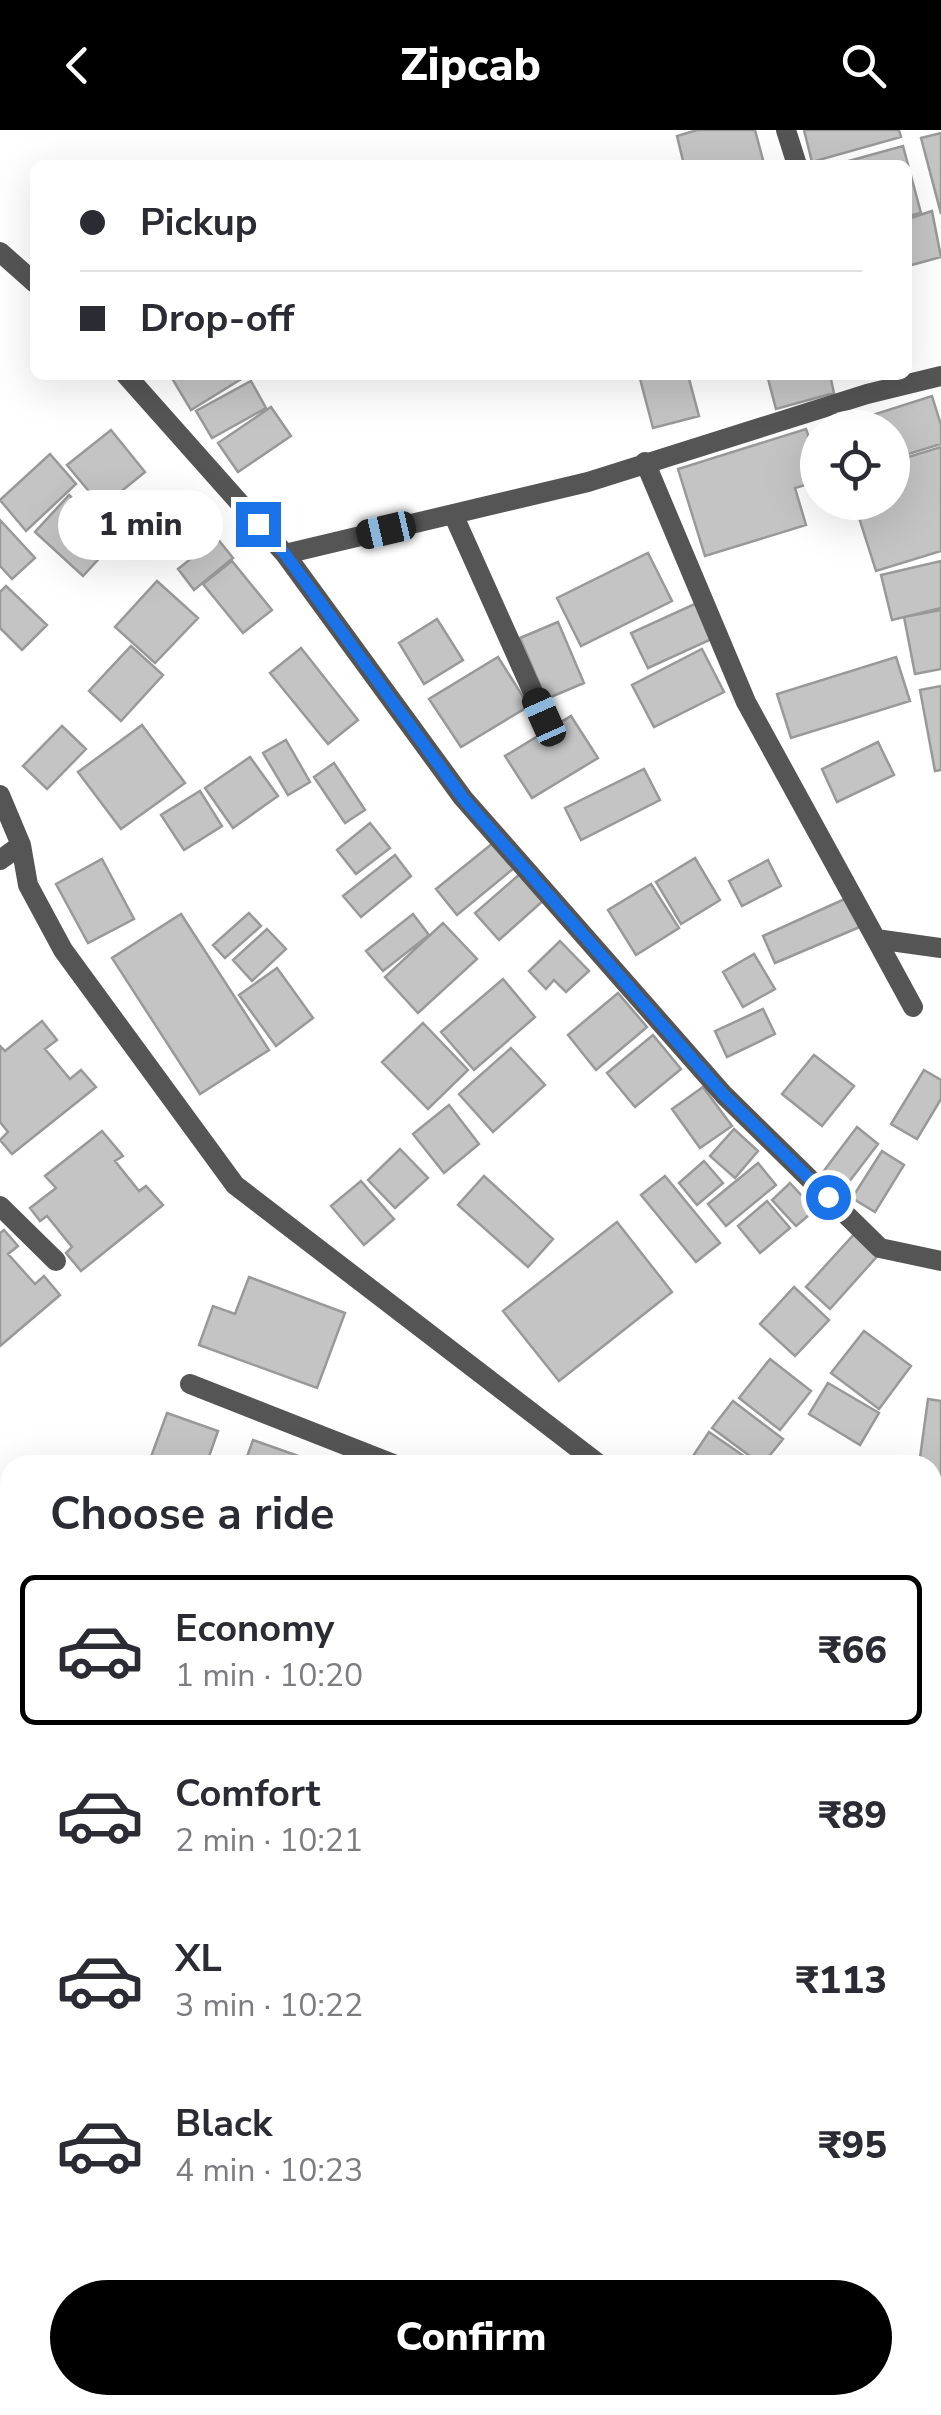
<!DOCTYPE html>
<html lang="en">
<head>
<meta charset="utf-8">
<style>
  :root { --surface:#fff; --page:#f2f2f3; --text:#2b2b33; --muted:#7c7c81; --line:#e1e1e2; --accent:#000 }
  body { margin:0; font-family:"Nunito Sans",sans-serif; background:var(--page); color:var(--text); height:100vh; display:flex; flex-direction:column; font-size:38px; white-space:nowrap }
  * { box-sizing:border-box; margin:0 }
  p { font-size:32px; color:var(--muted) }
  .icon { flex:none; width:55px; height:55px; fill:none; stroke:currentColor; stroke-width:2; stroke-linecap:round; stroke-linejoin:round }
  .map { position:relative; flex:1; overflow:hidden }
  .sheet { position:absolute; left:0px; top:1325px; width:942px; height:960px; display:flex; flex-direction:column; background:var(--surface); border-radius:30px 30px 0 0; box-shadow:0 10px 40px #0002 }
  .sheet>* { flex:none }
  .top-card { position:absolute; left:30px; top:30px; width:882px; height:220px; border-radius:15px; box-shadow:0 10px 40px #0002; display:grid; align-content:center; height:220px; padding:0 50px; background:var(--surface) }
  .controls { position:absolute; left:800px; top:280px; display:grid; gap:20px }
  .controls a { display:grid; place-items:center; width:110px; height:110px; border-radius:50%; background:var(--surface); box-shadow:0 10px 40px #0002; font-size:50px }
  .end { position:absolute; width:45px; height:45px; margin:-22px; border:12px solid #1a73e8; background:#fff; box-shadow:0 0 0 5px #fff }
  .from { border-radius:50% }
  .bubble { position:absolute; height:70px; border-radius:35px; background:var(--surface); box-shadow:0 10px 40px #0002; font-size:32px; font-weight:800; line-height:70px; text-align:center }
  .car { position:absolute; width:30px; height:60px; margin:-30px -15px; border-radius:12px; box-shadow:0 0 8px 2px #0007; background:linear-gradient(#222 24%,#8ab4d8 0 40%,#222 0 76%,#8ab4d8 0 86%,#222 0) }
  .top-card b { display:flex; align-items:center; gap:35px; height:95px; font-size:38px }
  .top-card b+b { border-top:2px solid var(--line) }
  .top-card i { width:25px; height:25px; background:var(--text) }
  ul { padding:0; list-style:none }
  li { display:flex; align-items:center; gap:30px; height:150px; margin:0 20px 15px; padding:0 30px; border:5px solid transparent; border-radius:15px }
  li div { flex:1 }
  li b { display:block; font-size:38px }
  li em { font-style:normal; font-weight:800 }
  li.current { border-color:var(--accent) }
  li>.icon { width:90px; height:90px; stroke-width:1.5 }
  h2 { padding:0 50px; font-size:45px; line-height:120px }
  .primary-button { display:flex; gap:20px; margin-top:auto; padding:20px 50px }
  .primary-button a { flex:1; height:115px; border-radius:60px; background:var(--accent); color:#fff; font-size:40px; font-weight:800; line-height:115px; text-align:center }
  header { display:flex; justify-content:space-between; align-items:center; height:130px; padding:0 50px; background:var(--accent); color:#fff; font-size:45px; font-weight:800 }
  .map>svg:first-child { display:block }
</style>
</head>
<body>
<header><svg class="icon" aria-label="back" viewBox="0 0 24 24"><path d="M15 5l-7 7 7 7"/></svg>Zipcab<svg class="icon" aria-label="search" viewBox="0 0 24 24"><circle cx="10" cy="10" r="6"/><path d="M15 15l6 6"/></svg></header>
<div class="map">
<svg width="941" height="2285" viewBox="0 0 941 2285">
  <rect width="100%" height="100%" fill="#fff"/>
  <path fill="#c4c4c4" stroke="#999" stroke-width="2.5" d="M 697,0 L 755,0 L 763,30 L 745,35 L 684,35 L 677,6 Z
    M 804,0 L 899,0 L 901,7 L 812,32 Z
    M 941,3 L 941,84 L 921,8 Z
    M 903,16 L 921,83 L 908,86 L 908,35 L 834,35 Z
    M 932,81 L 941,127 L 908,136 L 908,89 Z
    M 170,245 L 246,245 L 246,246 L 191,280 Z
    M 639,245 L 688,245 L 699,286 L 653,298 Z
    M 767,245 L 830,245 L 834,263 L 776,279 Z
    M 251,251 L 266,278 L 212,308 L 196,281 Z
    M 932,266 L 941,295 L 941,314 L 892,329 L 892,298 L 832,298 Z
    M 271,277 L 291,306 L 238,342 L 218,313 Z
    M 806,299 L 818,335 L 818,351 L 795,358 L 806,395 L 705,426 L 678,339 Z
    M 111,300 L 145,342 L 102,377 L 67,335 Z
    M 941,317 L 941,421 L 876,441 L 854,372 L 892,372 L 892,332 Z
    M 50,324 L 76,354 L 26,401 L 0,370 Z
    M 69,365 L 117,409 L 83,446 L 35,402 Z
    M 0,390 L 35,428 L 12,449 L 0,436 Z
    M 217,408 L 233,428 L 194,460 L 178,439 Z
    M 648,423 L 672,471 L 581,516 L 557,468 Z
    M 232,431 L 272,480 L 243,503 L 203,454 Z
    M 941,431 L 941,478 L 892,490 L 881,445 Z
    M 157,451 L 198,488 L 155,533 L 115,497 Z
    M 6,456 L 47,495 L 22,520 L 0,498 L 0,462 Z
    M 697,473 L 714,508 L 648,538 L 631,503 Z
    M 941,480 L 941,539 L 915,544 L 904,487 Z
    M 437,489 L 463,530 L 424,554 L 399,513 Z
    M 558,492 L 584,553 L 546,569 L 520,508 Z
    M 131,516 L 163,545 L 121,591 L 89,561 Z
    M 301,518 L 358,590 L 328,614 L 270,543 Z
    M 702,519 L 724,562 L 654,597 L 632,555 Z
    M 498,527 L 529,576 L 461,617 L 429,569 Z
    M 896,527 L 910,571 L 791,608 L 777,564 Z
    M 941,556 L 941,640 L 935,641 L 920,560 Z
    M 571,586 L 598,628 L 532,668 L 505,626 Z
    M 142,595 L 185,653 L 121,699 L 78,642 Z
    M 62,596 L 86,619 L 47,659 L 23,636 Z
    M 286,610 L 310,652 L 288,665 L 263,623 Z
    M 878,612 L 894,645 L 837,672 L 822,639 Z
    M 250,627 L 278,666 L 233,698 L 205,658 Z
    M 334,633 L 365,680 L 345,693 L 314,647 Z
    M 644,639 L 660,670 L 581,710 L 565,678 Z
    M 200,661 L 222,696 L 184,720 L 161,685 Z
    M 370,693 L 390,718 L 356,744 L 337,720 Z
    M 493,713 L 514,738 L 457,785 L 436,759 Z
    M 395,725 L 411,746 L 361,787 L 343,766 Z
    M 695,728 L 720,770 L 681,794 L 656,752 Z
    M 102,729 L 134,789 L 88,813 L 56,754 Z
    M 768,730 L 781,756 L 742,776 L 729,751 Z
    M 521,743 L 544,770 L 499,810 L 475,783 Z
    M 651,754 L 679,798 L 636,825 L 608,780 Z
    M 849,767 L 862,796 L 775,833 L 763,806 Z
    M 249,783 L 261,796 L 225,828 L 213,815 Z
    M 181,784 L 269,920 L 200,964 L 112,828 Z
    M 413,784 L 429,805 L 383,841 L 366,821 Z
    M 443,793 L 477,829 L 418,883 L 385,847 Z
    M 267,799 L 286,819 L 252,851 L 233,830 Z
    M 560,811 L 589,841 L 566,862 L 554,850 L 546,859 L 529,841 Z
    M 754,824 L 775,859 L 743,877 L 723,842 Z
    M 277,838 L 313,888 L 276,916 L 239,865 Z
    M 503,849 L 535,887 L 474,940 L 441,902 Z
    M 618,863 L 647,897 L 596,940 L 568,905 Z
    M 763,879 L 775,904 L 727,927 L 715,901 Z
    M 42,891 L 57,910 L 45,919 L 70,949 L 81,940 L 96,957 L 12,1024 L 0,1010 L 8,1002 L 0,992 L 0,916 L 5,921 Z
    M 423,893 L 468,940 L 428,979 L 382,932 Z
    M 653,905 L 681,939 L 635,977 L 607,943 Z
    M 511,918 L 545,955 L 493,1002 L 459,964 Z
    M 814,925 L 854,956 L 822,996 L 782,964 Z
    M 924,940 L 941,950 L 941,969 L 917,1009 L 891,994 Z
    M 703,957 L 732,996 L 700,1018 L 672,979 Z
    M 449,975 L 479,1014 L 444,1043 L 413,1004 Z
    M 857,997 L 878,1014 L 842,1061 L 820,1046 Z
    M 734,999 L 758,1021 L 735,1048 L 710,1026 Z
    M 102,1001 L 123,1026 L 115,1031 L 139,1061 L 146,1056 L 163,1075 L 81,1141 L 66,1123 L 72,1117 L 47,1086 L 40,1091 L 30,1078 L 56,1058 L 45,1046 Z
    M 400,1019 L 428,1048 L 395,1078 L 368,1050 Z
    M 882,1021 L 904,1035 L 875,1082 L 852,1068 Z
    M 704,1031 L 723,1053 L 697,1075 L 679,1053 Z
    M 758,1033 L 776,1055 L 726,1096 L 708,1074 Z
    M 484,1046 L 553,1109 L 528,1137 L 458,1075 Z
    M 665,1046 L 720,1113 L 696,1132 L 641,1065 Z
    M 361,1051 L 394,1089 L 364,1115 L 331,1076 Z
    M 790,1053 L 815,1080 L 796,1096 L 772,1070 Z
    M 767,1071 L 790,1098 L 760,1123 L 738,1096 Z
    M 617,1092 L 672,1162 L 559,1251 L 503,1181 Z
    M 4,1100 L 18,1116 L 8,1124 L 35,1154 L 44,1146 L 60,1165 L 0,1216 L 0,1103 Z
    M 857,1101 L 881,1122 L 830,1179 L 806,1157 Z
    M 249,1147 L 345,1183 L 317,1258 L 199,1215 L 213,1176 L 235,1184 Z
    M 794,1157 L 829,1190 L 795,1226 L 760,1194 Z
    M 864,1201 L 911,1236 L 879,1279 L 831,1243 Z
    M 770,1229 L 811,1261 L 780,1300 L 739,1268 Z
    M 828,1253 L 879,1283 L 860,1315 L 809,1284 Z
    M 928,1269 L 941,1271 L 941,1375 L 932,1374 L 932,1335 L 919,1335 Z
    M 733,1271 L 783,1309 L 762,1335 L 712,1298 Z
    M 167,1283 L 218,1301 L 206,1335 L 148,1335 Z
    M 709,1302 L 757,1335 L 687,1335 Z
    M 253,1310 L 310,1330 L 309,1335 L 244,1335 Z
    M 8,1366 L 10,1366 L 10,1483 L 0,1481 L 0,1418 Z
    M 941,1772 L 941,1850 L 932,1851 L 932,1774 Z
    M 941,1896 L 941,2015 L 932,2016 L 932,1897 Z
    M 630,2275 L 729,2275 L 728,2285 L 629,2285 Z
    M 745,2275 L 805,2275 L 805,2285 L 745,2285 Z"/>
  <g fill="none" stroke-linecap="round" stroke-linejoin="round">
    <path stroke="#555" stroke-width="20" d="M 786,0 L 797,35
      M 0,122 L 35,153
      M 126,245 L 285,424 L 463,668 L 724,965 L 880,1118 L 941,1131
      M 645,332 L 746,572 L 876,809 L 941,818
      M 453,384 L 544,587
      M 285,424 L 588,352 L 867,264 L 941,246
      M 0,665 L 21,715 L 28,755 L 63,820 L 235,1055 L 600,1335
      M 0,730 L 21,715
      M 876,809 L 913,877
      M 0,1076 L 56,1131
      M 190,1254 L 396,1335
      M 932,1419 L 941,1419
      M 0,1509 L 10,1508
      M 932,1626 L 941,1631
      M 932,1702 L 941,1701
      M 0,1772 L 10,1783
      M 838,2275 L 838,2285"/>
  </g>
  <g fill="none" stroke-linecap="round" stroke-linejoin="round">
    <path stroke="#1a73e8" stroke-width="12" d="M 258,394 L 285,424 L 463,668 L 724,965 L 828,1067"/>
  </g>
</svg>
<div class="controls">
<a><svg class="icon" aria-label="locate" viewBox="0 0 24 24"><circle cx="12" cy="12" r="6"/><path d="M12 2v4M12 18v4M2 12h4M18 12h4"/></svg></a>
</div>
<i class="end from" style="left:828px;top:1067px"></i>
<i class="end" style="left:258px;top:394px"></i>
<div class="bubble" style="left:58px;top:360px;width:165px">1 min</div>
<i class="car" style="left:386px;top:400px;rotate:257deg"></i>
<i class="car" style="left:544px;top:587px;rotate:336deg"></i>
<div class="top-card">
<b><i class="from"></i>Pickup</b>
<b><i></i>Drop-off</b>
</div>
<section class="sheet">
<h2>Choose a ride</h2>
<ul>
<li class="current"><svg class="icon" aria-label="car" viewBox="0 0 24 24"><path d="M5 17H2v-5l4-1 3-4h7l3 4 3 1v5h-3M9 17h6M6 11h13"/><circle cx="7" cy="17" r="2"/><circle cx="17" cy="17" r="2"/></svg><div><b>Economy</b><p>1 min · 10:20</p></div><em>₹66</em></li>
<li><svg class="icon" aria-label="car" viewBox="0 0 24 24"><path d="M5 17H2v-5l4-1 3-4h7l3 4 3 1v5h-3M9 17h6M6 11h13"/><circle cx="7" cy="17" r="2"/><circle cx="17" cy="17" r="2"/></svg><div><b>Comfort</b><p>2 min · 10:21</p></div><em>₹89</em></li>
<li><svg class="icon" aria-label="car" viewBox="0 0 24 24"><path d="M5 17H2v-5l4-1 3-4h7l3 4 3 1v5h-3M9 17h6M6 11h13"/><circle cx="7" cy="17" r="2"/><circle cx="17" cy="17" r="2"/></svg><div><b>XL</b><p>3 min · 10:22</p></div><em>₹113</em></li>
<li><svg class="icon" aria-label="car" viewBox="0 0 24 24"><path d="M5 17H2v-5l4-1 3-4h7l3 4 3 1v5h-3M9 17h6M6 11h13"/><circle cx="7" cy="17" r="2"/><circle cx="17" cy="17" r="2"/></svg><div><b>Black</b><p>4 min · 10:23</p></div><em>₹95</em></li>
</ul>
<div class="primary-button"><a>Confirm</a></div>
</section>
</div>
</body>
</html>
